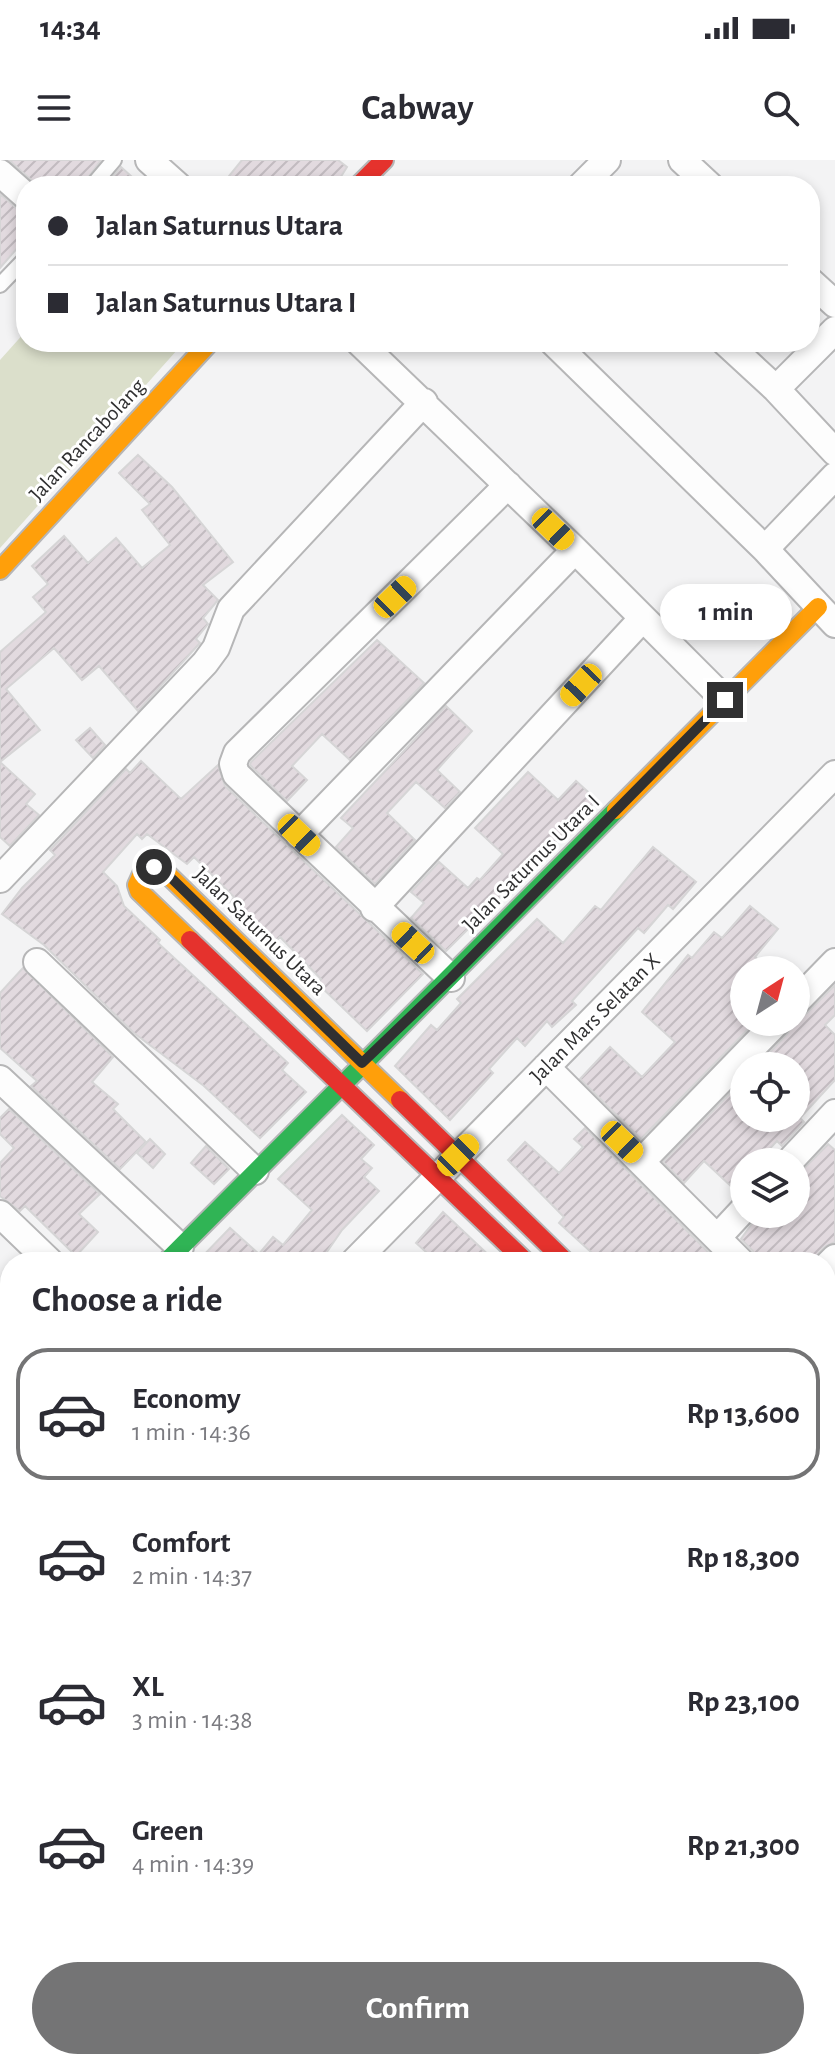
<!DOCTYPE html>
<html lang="en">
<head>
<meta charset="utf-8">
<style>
  :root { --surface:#fff; --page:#f2f2f3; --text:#2b2b33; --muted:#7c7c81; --line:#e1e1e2; --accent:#747475 }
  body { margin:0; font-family:"Alegreya Sans",sans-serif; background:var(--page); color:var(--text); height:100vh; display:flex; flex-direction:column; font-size:30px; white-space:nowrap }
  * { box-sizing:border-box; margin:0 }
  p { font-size:26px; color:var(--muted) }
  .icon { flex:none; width:44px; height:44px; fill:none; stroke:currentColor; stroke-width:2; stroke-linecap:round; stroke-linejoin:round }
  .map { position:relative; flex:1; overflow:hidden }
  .sheet { position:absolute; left:0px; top:1092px; width:836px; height:818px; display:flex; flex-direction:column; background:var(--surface); border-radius:32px 32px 0 0; box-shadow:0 4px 12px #0003 }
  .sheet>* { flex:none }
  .hud { position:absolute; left:16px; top:16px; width:804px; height:176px; border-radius:32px; box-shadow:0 4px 12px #0003; display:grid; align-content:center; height:176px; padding:0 32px; background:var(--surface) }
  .needle { width:52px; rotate:36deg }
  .buttons { position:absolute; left:730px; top:796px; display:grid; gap:16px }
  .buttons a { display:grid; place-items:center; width:80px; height:80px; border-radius:50%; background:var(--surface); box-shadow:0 4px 12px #0003; font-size:40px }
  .end { position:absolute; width:36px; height:36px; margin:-18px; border:10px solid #303031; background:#fff; box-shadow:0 0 0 4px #fff }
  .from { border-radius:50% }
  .bubble { position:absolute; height:56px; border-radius:28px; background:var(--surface); box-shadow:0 4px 12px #0003; font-size:26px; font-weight:600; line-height:56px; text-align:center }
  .car { position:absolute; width:24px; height:48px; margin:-24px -12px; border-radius:10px; box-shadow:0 0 6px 2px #0007; background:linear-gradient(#f5c518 24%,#345 0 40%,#f5c518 0 76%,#345 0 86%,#f5c518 0) }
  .hud b { display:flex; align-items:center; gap:28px; height:76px; font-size:30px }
  .hud b+b { border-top:2px solid var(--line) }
  .hud i { width:20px; height:20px; background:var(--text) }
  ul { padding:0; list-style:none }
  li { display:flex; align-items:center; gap:24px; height:132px; margin:0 16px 12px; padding:0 16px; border:4px solid transparent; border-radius:32px }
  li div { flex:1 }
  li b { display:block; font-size:30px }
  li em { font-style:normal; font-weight:600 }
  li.on { border-color:var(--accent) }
  li>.icon { width:72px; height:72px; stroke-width:1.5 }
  h2 { padding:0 32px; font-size:36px; line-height:96px }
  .primary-button { display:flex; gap:16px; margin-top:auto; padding:16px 32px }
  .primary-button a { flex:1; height:92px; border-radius:48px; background:var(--accent); color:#fff; font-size:32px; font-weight:600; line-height:92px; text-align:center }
  .status { display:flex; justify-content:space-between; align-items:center; height:56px; padding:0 40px; background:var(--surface); direction:ltr }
  .status svg { height:22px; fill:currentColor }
  header { display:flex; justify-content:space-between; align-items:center; height:104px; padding:0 32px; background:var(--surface); font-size:36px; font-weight:600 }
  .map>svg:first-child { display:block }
</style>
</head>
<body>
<div class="status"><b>14:34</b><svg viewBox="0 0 49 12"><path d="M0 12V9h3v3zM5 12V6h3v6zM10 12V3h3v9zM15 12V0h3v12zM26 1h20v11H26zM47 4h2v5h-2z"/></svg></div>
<header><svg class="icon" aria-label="menu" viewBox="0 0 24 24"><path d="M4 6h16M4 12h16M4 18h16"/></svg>Cabway<svg class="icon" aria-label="search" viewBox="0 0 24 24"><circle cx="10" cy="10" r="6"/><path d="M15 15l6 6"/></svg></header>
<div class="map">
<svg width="835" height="1909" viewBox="0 0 835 1909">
  <defs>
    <pattern id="building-hatch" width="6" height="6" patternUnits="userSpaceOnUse" patternTransform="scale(2)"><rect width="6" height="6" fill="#e2dadf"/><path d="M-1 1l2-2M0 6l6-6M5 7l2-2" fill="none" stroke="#c2bbc0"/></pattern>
  </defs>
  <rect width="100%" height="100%" fill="#f3f3f4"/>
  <path fill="#dbdfcb" d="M 26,171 L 26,182 L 171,182 L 178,189 L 0,388 L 0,200 Z"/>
  <path fill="url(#building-hatch)" stroke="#d6d5d6" stroke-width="2" d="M 9,0 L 101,0 L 82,26 L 38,26 Z
    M 242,0 L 338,0 L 347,7 L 335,26 L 323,17 L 316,26 L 242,26 L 229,16 Z
    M 121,7 L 142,26 L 105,26 Z
    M 0,34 L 16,48 L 26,52 L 26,78 L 0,108 Z
    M 138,295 L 172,327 L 233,402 L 203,425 L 218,440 L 203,458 L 208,464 L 196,479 L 200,483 L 138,551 L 99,506 L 82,520 L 54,488 L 6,529 L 40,570 L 0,602 L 35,634 L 26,644 L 39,655 L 10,686 L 0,677 L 0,492 L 46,452 L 33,437 L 48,424 L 32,406 L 64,376 L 88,403 L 116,378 L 142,408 L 170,385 L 142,350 L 150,344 L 119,313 Z
    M 377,480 L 424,523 L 350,600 L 322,574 L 292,606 L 307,620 L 287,641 L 250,605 L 251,602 Z
    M 446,546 L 472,571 L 437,610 L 460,632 L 445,648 L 416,622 L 387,653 L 415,680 L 375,724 L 336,687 L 353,668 L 341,658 Z
    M 90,568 L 105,585 L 93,598 L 76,580 Z
    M 141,601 L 181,639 L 218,605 L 225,626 L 423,814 L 367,871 L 317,823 L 321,819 L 280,777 L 271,786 L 251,766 L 256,761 L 231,742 L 234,737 L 194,697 L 187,704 L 147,674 L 142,679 L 137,674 L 103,712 L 117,726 L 124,746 L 160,780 L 158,783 L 288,903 L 282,910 L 306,932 L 260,978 L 204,926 L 134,873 L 44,785 L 2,754 L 22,728 L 55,695 L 50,690 L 126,609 L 130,613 Z
    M 528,612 L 558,640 L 576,621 L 597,640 L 446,791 L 411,758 L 424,743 L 411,732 L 439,702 L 468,728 L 477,718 L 480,720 L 503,694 L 475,668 Z
    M 653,687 L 696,722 L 673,749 L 668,745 L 644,773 L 638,768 L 572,841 L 576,845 L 552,867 L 547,861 L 525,886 L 517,878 L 489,909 L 493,913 L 450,960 L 395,906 L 431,865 L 437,870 L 461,843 L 457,839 L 537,759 L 563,783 L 595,746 L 601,750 Z
    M 750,746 L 778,769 L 755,797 L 771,810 L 744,810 L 744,862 L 755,862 L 641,979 L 580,919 L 610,887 L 642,917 L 675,882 L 642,852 L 688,795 L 692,798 L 714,772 L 722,778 Z
    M 23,808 L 113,897 L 92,922 L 118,944 L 113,949 L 146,982 L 120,1009 L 31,926 L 37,921 L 0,888 L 0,833 Z
    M 835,825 L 835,855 L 825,865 L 835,875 L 835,920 L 800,958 L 804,962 L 782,986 L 777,981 L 757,1002 L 744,1002 L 744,1016 L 733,1028 L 704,1001 L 684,1023 L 663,1002 L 744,919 L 744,958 L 796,958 L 796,906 L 757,906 L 788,873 L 793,862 L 807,853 Z
    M 9,949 L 100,1034 L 79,1054 L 98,1072 L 76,1096 L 25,1046 L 20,1051 L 0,1036 L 0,1003 L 14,988 L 0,974 L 0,958 Z
    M 342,955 L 374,985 L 361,999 L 372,1008 L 364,1017 L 379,1031 L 342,1070 L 320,1102 L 197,1102 L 230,1068 L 259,1094 L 273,1077 L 283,1085 L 312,1050 L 278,1019 Z
    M 585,968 L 718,1102 L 602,1102 L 559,1063 L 564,1057 L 508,1000 L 525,982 L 559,1013 L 583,987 L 574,979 Z
    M 150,979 L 165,994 L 153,1008 L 137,993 Z
    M 828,984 L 835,990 L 835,1082 L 824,1087 L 811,1102 L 757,1102 L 753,1091 L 741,1079 L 759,1054 L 796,1054 L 796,1016 Z
    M 206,986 L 229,1009 L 214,1024 L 191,1003 Z
    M 443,1052 L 496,1102 L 437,1102 L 416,1083 Z"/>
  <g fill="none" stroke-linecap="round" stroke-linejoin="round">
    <defs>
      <path id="lane" d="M 92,26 L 114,0
        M 0,125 L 26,98"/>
      <path id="street" d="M 149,0 L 178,26
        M 682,0 L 710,26
        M 0,13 L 26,36
        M 581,26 L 607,0
        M 810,121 L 835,144
        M 359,182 L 575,390 L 725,540
        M 553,182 L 765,389 L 835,464
        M 725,182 L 776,229 L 835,292
        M 776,229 L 835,170
        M 765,389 L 835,316
        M 299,675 L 575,390
        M 0,719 L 205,503 L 216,488 L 231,449 L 424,242
        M 374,748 L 643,458
        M 37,802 L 255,1011
        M 451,818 L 236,614 L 233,604 L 237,593 L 508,325
        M 796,842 L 835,802
        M 546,907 L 741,1102
        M 0,919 L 180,1087
        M 642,1001 L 777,862
        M 789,1002 L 835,953
        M 0,1054 L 50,1102
        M 717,1078 L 744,1049
        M 354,1102 L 835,614
        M 826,1107 L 835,1098
        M 826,1186 L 835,1195
        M 0,1201 L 10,1211
        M 0,1373 L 10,1382
        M 0,1556 L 10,1566
        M 826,1568 L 835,1576
        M 0,1709 L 10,1718
        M 0,1852 L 10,1862
        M 49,1900 L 58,1909
        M 726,1900 L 735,1909
        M 116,1909 L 126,1900
        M 474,1909 L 483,1900"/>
      <path id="fast" d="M 166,1102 L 616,650
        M 826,1361 L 835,1370
        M 306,1909 L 315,1900
        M 755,1909 L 764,1900"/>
      <path id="slow" d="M 0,410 L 210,182
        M 616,650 L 818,447
        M 190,780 L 139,731 L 137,725 L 142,714 L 154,707 L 164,711 L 400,940
        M 826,1398 L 835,1407
        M 826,1838 L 835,1829
        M 539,1900 L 549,1909"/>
      <path id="jam" d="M 358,26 L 384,0
        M 190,780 L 526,1102
        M 400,940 L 566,1102"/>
    </defs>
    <use href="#lane" stroke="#b6b6b7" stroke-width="18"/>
    <use href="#street" stroke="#b6b6b7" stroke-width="30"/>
    <use href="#fast" stroke="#b6b6b7" stroke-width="22"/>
    <use href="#slow" stroke="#b6b6b7" stroke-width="22"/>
    <use href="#jam" stroke="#b6b6b7" stroke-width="22"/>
    <use href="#lane" stroke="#fdfdfd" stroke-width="14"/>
    <use href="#street" stroke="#fdfdfd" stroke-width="26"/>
    <use href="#fast" stroke="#30b455" stroke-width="18"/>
    <use href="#slow" stroke="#ff9f0a" stroke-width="18"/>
    <use href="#jam" stroke="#e5322d" stroke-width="18"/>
  </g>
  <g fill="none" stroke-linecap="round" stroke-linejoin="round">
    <path stroke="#303031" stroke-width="10" d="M 154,707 L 164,711 L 362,903 L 451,818 L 725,540"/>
  </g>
  <g text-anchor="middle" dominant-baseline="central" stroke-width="6" stroke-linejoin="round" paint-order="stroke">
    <g font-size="22" fill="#303031" stroke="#fff">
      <text transform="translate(87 280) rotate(-47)">Jalan Rancabolang</text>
      <text transform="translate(531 703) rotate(-45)">Jalan Saturnus Utara I</text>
      <text transform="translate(260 771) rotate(44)">Jalan Saturnus Utara</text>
      <text transform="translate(595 858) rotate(-45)">Jalan Mars Selatan X</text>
    </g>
  </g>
</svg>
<div class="buttons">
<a><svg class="needle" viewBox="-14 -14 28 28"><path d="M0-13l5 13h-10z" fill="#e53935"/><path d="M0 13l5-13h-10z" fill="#7c7c81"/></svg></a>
<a><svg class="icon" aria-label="locate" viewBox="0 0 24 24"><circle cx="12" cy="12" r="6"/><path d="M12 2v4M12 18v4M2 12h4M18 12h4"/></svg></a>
<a><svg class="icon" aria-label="layers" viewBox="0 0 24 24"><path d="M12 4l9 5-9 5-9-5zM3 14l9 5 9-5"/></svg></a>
</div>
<i class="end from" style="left:154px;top:707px"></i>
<i class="end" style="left:725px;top:540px"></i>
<div class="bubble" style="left:660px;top:424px;width:132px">1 min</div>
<i class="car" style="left:553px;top:369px;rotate:134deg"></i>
<i class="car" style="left:395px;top:437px;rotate:46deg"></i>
<i class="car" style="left:581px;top:525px;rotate:223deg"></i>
<i class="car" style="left:299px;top:675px;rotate:134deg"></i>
<i class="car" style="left:413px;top:783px;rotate:313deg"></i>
<i class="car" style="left:622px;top:982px;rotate:134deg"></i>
<i class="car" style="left:458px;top:995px;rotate:45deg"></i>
<div class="hud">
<b><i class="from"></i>Jalan Saturnus Utara</b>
<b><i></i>Jalan Saturnus Utara I</b>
</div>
<section class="sheet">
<h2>Choose a ride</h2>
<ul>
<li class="on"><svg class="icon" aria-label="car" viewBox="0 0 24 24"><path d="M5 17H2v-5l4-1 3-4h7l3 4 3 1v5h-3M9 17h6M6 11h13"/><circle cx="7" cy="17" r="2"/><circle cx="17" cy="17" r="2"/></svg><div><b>Economy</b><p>1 min · 14:36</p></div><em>Rp 13,600</em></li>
<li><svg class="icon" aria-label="car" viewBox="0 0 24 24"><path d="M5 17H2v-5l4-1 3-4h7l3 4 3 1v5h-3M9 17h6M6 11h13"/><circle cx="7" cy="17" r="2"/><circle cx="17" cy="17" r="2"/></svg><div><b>Comfort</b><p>2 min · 14:37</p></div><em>Rp 18,300</em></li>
<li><svg class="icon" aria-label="car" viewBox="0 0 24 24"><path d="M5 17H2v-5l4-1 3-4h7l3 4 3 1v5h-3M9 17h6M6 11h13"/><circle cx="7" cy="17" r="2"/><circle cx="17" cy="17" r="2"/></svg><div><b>XL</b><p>3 min · 14:38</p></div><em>Rp 23,100</em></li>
<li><svg class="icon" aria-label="car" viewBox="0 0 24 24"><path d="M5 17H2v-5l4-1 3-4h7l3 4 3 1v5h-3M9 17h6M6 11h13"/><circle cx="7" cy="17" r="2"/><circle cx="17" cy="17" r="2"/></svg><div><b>Green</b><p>4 min · 14:39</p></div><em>Rp 21,300</em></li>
</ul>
<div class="primary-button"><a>Confirm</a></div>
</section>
</div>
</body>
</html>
